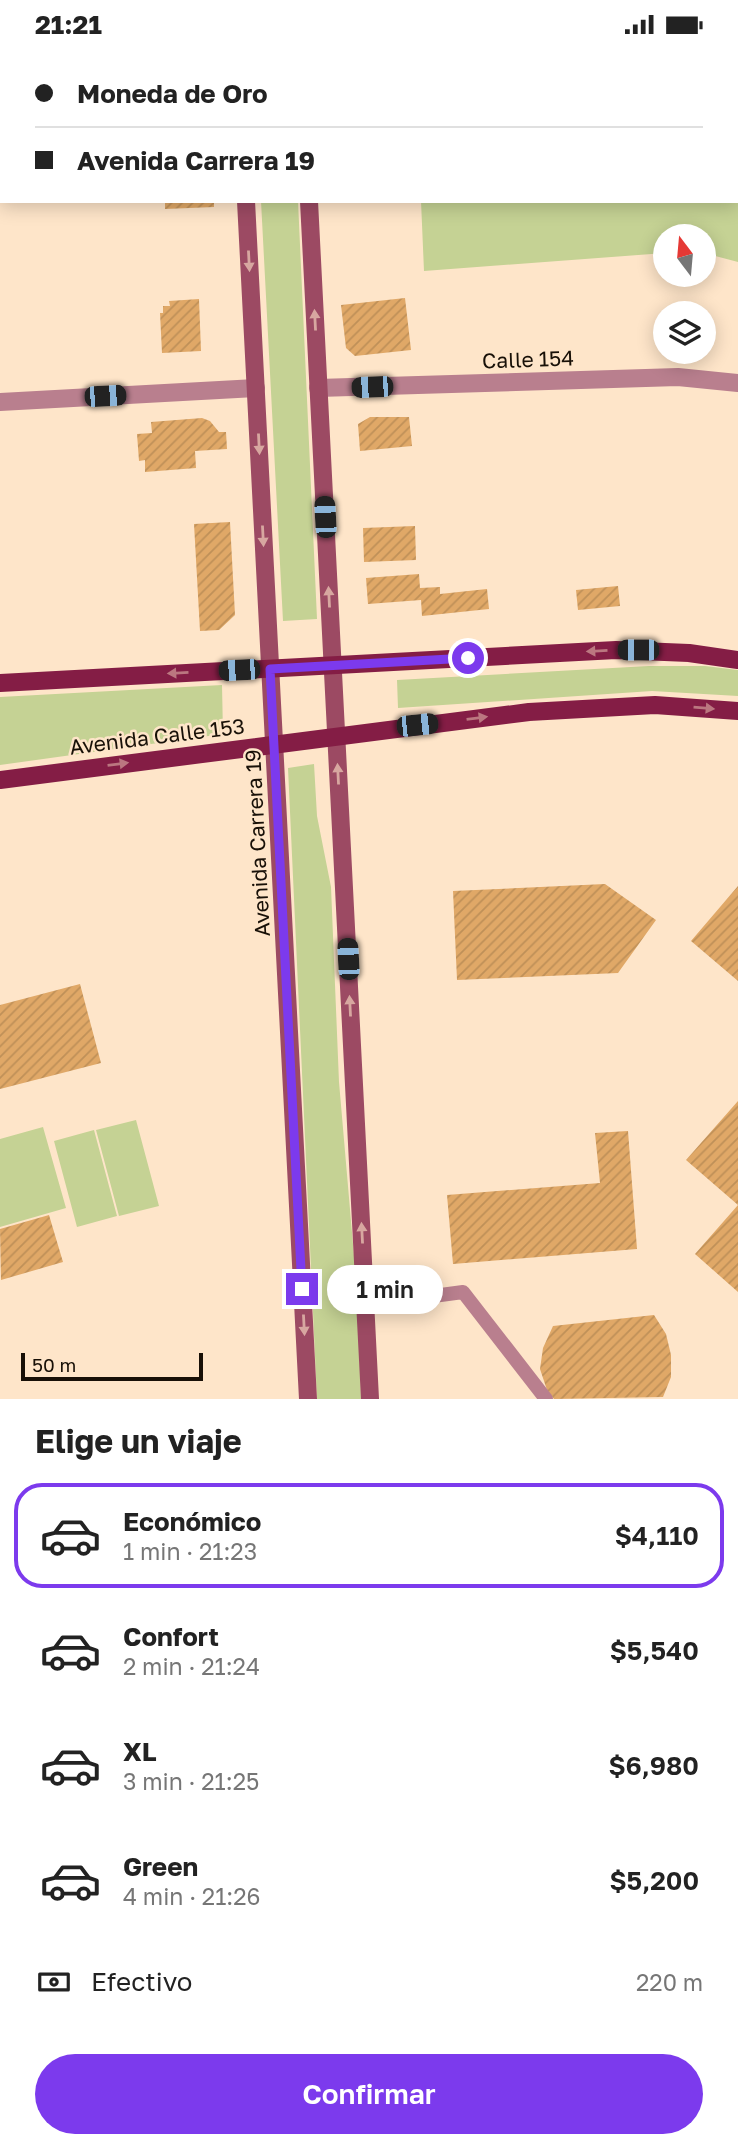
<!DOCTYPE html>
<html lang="es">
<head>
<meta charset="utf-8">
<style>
  :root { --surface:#fff; --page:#f2f2f2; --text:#222; --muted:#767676; --line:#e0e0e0; --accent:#7c3aed }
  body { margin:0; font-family:"Golos Text",sans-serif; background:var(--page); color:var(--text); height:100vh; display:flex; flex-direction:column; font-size:26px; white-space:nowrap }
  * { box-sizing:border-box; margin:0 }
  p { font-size:23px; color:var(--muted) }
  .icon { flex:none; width:38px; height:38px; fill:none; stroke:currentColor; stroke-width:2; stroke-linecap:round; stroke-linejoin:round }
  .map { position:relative; height:1350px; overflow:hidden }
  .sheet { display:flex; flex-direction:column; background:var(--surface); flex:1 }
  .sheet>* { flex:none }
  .guide { position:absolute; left:0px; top:0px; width:738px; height:154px; box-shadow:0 4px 18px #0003; display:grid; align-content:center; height:154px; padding:0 35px; background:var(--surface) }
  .needle { width:46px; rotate:344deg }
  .buttons { position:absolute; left:653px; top:175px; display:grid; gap:14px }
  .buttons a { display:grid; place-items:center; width:63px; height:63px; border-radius:50%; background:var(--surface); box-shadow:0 4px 18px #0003; font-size:35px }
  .scale { position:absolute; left:21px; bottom:18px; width:182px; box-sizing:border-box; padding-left:7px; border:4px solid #181007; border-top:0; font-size:19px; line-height:24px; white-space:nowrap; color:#181007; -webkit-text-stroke:5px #fee5c9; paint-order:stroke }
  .end { position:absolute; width:32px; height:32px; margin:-16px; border:9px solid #7c3aed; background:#fff; box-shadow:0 0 0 4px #fff }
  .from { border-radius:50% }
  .bubble { position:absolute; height:49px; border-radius:24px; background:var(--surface); box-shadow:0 4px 18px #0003; font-size:23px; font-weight:600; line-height:49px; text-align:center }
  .car { position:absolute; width:21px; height:42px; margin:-21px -10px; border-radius:9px; box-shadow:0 0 5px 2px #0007; background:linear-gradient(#222 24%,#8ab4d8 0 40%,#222 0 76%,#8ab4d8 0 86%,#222 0) }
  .guide b { display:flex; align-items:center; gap:24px; height:66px; font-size:26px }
  .guide b+b { border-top:2px solid var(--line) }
  .guide i { width:18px; height:18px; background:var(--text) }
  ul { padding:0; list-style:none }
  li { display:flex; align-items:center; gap:21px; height:105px; margin:0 14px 10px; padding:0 21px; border:4px solid transparent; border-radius:28px }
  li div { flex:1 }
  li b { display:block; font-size:26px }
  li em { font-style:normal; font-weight:600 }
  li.active { border-color:var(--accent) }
  li>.icon { width:63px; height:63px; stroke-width:1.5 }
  h2 { padding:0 35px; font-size:32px; line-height:84px }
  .pay { display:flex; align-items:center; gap:18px; height:77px; padding:0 35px; font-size:26px }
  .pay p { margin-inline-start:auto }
  .cta { display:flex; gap:14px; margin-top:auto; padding:14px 35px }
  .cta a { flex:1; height:80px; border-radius:42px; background:var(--accent); color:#fff; font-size:28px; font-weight:600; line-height:80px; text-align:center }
  .status { display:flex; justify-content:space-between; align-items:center; height:49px; padding:0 35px; background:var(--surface); direction:ltr }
  .status svg { height:19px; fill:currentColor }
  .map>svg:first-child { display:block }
</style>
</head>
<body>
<div class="status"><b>21:21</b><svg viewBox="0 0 49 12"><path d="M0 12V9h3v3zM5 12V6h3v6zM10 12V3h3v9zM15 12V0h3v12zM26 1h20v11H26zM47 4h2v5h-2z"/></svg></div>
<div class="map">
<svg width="738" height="1350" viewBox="0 0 738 1350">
  <defs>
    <pattern id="building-hatch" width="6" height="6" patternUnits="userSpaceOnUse" patternTransform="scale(1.75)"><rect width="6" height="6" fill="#e0a867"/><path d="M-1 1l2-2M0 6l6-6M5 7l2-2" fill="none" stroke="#bf9058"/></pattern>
  </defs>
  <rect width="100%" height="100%" fill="#fee5c9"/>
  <path fill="#c5d294" d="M 326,0 L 738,0 L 738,213 L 704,204 L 704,187 L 665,187 L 665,204 L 424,222 L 421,152 L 737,152 L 737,2 Z
    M 261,152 L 298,152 L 317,570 L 283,572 Z
    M 649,617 L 705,617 L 738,621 L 738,647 L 652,642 L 398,659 L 397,631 Z
    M 222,636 L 223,685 L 0,716 L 0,648 Z
    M 314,715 L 317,767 L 331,838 L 339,1033 L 358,1253 L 361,1350 L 317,1350 L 288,719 Z
    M 136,1071 L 159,1157 L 119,1167 L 96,1081 Z
    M 43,1078 L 66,1159 L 0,1178 L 0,1090 Z
    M 94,1081 L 117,1167 L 77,1178 L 54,1092 Z"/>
  <path fill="url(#building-hatch)" d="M 165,152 L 214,152 L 214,158 L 165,160 Z
    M 405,249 L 411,301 L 355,307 L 346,299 L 341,256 Z
    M 199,250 L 201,302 L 162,304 L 160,264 L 163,264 L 163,257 L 170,257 L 169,252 Z
    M 370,368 L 409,368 L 412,397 L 360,402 L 358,375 Z
    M 202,369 L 210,372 L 219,383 L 226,383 L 227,400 L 195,402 L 196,419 L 145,423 L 145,411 L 139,412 L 137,385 L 152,384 L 151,373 Z
    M 230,473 L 235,566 L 219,581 L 200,582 L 194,475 Z
    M 415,477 L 416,511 L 364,513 L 363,479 Z
    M 419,525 L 420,539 L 440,538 L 440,545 L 487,540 L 489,560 L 422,567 L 421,551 L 368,555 L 366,529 Z
    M 618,537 L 620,557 L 578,561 L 576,541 Z
    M 605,835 L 656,871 L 618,924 L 457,931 L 453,842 Z
    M 738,837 L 738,932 L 691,892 Z
    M 80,935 L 101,1014 L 0,1040 L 0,956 Z
    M 738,1052 L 738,1156 L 686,1111 Z
    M 628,1082 L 637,1200 L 453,1215 L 447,1146 L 600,1134 L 595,1084 Z
    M 738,1156 L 738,1243 L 695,1205 Z
    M 49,1166 L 63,1213 L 1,1231 L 0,1180 Z
    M 654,1266 L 666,1285 L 671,1306 L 671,1328 L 663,1348 L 554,1350 L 547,1341 L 540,1320 L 543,1299 L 553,1277 Z"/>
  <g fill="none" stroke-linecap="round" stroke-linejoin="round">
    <path stroke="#b97f8e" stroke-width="14" d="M 365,1253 L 411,1250 L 463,1243 L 546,1350"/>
    <path stroke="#b97f8e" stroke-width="18" d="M 318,339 L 678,328 L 738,334
      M 0,353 L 256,339"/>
    <path stroke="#9c4a63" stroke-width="18" d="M 238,0 L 238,2
      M 301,0 L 301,2
      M 246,152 L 308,1350
      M 309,152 L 370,1350"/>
    <path stroke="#841d45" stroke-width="18" d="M 0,634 L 616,601 L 689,604 L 738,611
      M 0,731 L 529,663 L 655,656 L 738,662"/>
  </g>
  <defs><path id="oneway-solid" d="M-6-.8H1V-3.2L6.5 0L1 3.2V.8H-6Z" transform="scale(1.75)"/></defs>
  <g fill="#d7a7a0">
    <use href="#oneway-solid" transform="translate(249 212) rotate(87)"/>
    <use href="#oneway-solid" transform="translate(315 271) rotate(-93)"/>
    <use href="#oneway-solid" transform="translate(259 395) rotate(87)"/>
    <use href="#oneway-solid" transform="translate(263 487) rotate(87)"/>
    <use href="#oneway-solid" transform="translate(329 548) rotate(-93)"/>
    <use href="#oneway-solid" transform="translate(338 725) rotate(-93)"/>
    <use href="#oneway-solid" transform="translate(350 957) rotate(-93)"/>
    <use href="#oneway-solid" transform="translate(362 1184) rotate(-93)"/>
    <use href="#oneway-solid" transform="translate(304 1276) rotate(87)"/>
  </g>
  <g fill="#bb7780">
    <use href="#oneway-solid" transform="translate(597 602) rotate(177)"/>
    <use href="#oneway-solid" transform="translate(178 624) rotate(177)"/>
    <use href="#oneway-solid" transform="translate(704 659) rotate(5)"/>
    <use href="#oneway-solid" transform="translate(477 669) rotate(-7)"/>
    <use href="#oneway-solid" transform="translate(118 715) rotate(-7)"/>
  </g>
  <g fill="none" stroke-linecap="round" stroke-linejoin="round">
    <path stroke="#7c3aed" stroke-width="9" d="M 302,1240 L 270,620 L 468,609"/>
  </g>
  <g text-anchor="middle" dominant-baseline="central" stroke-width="5" stroke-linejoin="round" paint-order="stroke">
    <g font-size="21" fill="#181007" stroke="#fee5c9">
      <text transform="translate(528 310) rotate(-2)">Calle 154</text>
      <text transform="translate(157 687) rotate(-7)">Avenida Calle 153</text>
      <text transform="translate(257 794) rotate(-93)">Avenida Carrera 19</text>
    </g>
  </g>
</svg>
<div class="buttons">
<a><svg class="needle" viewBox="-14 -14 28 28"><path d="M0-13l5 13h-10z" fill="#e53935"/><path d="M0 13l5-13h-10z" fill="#767676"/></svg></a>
<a><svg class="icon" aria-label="layers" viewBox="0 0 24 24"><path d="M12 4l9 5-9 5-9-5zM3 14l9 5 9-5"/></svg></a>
</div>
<div class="scale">50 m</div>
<i class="end from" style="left:468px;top:609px"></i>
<i class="end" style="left:302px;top:1240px"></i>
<div class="bubble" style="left:327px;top:1216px;width:116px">1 min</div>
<i class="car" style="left:372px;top:338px;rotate:268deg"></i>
<i class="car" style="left:105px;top:347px;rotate:87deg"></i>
<i class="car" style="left:325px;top:468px;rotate:357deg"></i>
<i class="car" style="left:638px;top:601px;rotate:270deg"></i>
<i class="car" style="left:239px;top:621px;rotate:267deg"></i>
<i class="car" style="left:417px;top:676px;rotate:84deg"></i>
<i class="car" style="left:348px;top:910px;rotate:357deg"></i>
<div class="guide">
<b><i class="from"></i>Moneda de Oro</b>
<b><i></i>Avenida Carrera 19</b>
</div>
</div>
<section class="sheet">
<h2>Elige un viaje</h2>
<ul>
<li class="active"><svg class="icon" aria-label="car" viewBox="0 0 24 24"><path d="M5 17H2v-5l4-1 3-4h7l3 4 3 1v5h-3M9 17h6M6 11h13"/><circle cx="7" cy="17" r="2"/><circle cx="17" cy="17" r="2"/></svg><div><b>Económico</b><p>1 min · 21:23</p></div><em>$4,110</em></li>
<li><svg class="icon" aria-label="car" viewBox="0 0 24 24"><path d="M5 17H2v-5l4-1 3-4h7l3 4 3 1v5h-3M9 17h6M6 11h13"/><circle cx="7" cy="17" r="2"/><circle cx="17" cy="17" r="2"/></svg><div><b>Confort</b><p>2 min · 21:24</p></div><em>$5,540</em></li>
<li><svg class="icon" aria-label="car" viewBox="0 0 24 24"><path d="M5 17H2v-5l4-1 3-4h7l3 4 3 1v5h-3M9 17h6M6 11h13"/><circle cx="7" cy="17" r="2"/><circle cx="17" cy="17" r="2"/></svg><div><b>XL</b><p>3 min · 21:25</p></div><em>$6,980</em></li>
<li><svg class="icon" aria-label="car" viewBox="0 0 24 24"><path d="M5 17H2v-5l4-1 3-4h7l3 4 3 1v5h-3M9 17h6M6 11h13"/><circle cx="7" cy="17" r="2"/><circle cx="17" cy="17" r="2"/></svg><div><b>Green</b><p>4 min · 21:26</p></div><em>$5,200</em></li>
</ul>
<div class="pay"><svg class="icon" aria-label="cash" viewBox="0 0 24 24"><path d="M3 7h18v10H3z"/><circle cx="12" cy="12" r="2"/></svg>Efectivo<p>220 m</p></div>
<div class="cta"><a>Confirmar</a></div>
</section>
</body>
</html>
